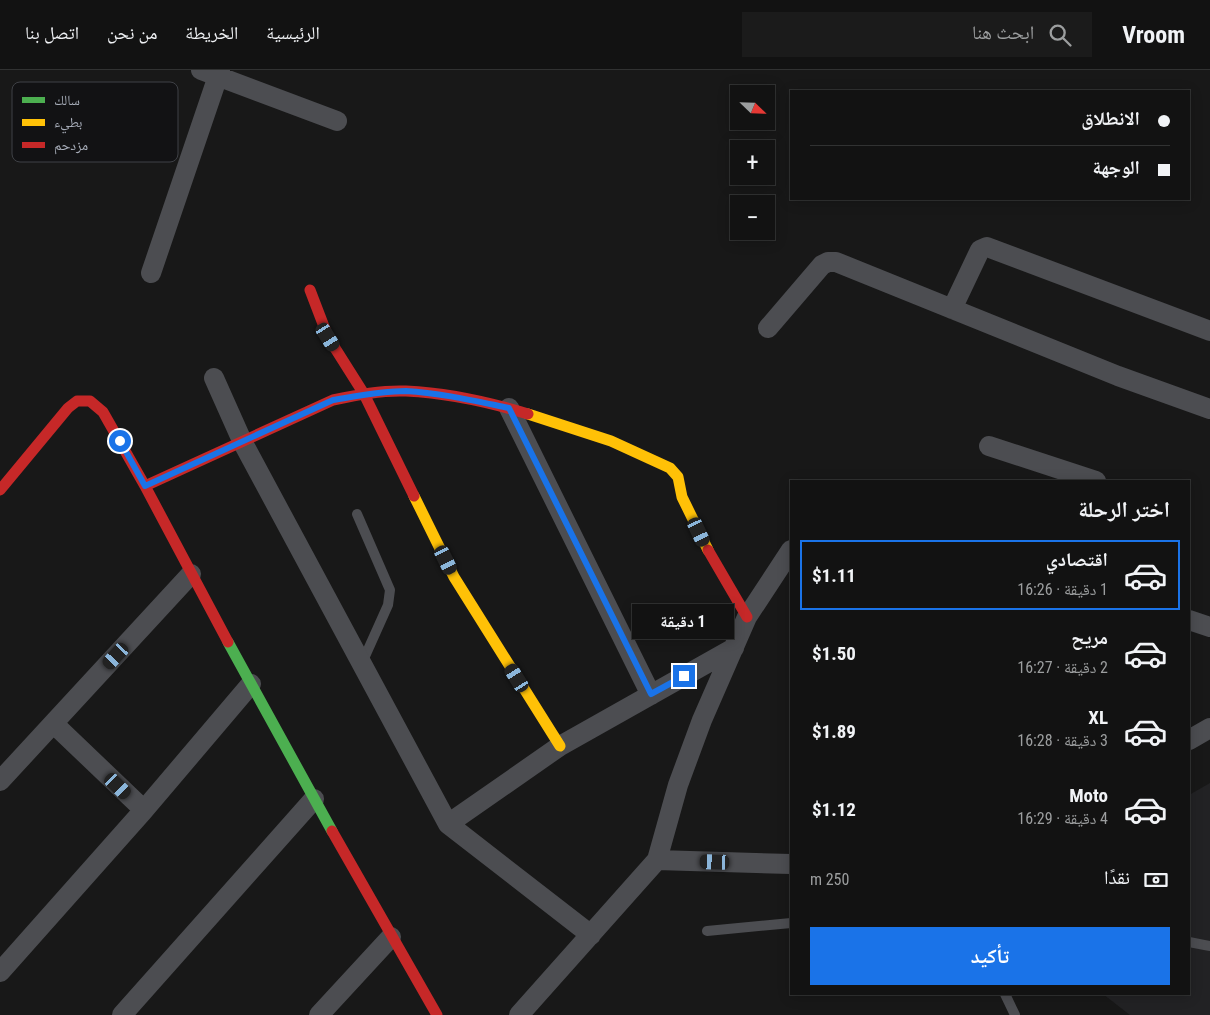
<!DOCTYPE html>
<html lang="ar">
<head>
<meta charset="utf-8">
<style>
  :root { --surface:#121212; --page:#1b1b1b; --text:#f1f3f6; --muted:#9c9e9f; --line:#313232; --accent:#1a73e8 }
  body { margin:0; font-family:"Roboto Condensed","Noto Naskh Arabic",sans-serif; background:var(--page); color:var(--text); direction:rtl; height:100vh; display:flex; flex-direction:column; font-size:19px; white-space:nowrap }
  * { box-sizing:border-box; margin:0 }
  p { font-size:16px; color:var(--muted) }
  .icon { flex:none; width:28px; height:28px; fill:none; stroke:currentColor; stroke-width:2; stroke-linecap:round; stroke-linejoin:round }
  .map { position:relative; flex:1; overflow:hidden; direction:ltr }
  .panel { position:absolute; left:790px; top:410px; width:400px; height:515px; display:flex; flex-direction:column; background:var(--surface); border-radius:0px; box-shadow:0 2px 12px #0003,0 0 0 1px var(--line); direction:rtl }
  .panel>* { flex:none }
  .hud { position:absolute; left:790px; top:20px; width:400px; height:110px; border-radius:0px; box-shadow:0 2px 12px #0003,0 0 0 1px var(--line); direction:rtl; display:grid; align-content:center; height:110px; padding:0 20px; background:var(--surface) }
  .needle { width:32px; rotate:113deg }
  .tools { position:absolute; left:730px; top:15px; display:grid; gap:10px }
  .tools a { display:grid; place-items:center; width:45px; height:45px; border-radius:0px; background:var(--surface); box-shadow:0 2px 12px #0003,0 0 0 1px var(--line); font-size:25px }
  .end { position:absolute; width:22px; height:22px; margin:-11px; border:6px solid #1a73e8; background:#fff; box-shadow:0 0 0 2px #fff }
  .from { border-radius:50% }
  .bubble { position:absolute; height:35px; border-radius:0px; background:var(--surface); box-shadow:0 2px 12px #0003,0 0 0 1px var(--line); font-size:16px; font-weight:700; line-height:35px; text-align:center; direction:rtl }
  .car { position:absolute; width:15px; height:30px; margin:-15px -8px; border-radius:6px; box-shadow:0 0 4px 1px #0007; background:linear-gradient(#222 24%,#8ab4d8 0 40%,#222 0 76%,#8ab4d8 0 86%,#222 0) }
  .hud b { display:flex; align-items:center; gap:18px; height:48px; font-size:19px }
  .hud b+b { border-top:1px solid var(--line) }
  .hud i { width:12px; height:12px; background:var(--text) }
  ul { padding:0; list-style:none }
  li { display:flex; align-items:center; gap:15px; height:70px; margin:0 10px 8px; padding:0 10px; border:2px solid transparent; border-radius:0px }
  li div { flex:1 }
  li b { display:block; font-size:19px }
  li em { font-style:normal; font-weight:700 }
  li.active { border-color:var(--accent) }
  li>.icon { width:45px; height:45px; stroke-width:1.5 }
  h2 { padding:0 20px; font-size:22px; line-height:60px }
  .pay { display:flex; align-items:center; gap:12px; height:55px; padding:0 20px; font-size:19px }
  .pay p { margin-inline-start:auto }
  .action { display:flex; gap:10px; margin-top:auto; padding:10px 20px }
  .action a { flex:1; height:58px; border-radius:0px; background:var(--accent); color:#fff; font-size:20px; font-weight:700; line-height:58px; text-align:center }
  header { display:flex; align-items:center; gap:30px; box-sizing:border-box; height:70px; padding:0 25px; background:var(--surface); border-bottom:1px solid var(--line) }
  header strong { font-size:24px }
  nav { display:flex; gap:28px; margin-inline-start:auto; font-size:18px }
  .search { width:350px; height:45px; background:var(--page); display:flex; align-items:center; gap:12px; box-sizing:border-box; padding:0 18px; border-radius:0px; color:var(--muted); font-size:19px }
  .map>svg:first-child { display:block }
</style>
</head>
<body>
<header>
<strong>Vroom</strong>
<div class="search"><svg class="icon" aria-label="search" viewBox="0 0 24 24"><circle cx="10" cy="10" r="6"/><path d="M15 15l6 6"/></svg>ابحث هنا</div>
<nav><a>الرئيسية</a><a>الخريطة</a><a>من نحن</a><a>اتصل بنا</a></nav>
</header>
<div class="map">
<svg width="1210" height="945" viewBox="0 0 1210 945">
  <rect width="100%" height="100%" fill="#181818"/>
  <path fill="#222224" d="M 1210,713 L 1210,945 L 1130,945 L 1103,924 L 1189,924 L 1189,725 Z"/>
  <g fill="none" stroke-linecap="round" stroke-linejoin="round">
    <path stroke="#4c4d51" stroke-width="10" d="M 357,444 L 390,520 L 388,535 L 362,593
      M 707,861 L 791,853
      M 1189,872 L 1210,876
      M 1005,924 L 1015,945"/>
    <path stroke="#4c4d51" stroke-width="20" d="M 201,0 L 337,51
      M 151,203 L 220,0
      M 952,239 L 980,180 L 987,177 L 1210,261
      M 768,258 L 822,195 L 828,192 L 836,192 L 1118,306 L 1210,339
      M 214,308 L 243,373 L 448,754 L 591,865
      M 509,338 L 651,625
      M 989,376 L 1096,411
      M 1189,550 L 1210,557
      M 54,654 L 144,740
      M 1189,670 L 1210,658
      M 0,711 L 191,504
      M 448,754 L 560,676 L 734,578
      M 657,790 L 678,715 L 702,650 L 747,547 L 791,480
      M 0,902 L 144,740 L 251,614
      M 122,945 L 314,729
      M 319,945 L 391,867
      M 519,945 L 657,790 L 791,794"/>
    <path stroke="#4caf50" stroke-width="11" d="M 228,572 L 332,761"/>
    <path stroke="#ffc107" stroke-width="11" d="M 528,344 L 611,371 L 670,398 L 678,407 L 682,427 L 708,480
      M 414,426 L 454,507 L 560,676"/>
    <path stroke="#c62828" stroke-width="11" d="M 310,220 L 328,267 L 364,324 L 414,426
      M 145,416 L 333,330 C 357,325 382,320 406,321 C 446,323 489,332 528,344
      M 0,420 L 68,338 L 77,331 L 90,331 L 103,342 L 145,416 L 228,572
      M 708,480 L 747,547
      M 332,761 L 437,945"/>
  </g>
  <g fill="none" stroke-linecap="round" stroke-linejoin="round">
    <path stroke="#1a73e8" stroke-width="6" d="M 120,371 L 145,416 L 333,330 C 357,326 382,321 406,321 C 441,323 475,331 509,338 L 651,624 L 684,606"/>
  </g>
  <rect x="12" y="12" width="166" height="80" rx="8" fill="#121214" stroke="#3f4146" stroke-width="1"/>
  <rect x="22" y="27" width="23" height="6" fill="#4caf50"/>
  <rect x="22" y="49" width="23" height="7" fill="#ffc107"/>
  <rect x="22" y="72" width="23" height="6" fill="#c62828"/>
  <g font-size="14" fill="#a8aeba">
    <text x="54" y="35">سالك</text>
    <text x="54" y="57">بطيء</text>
    <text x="54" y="80">مزدحم</text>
  </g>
</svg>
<div class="tools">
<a><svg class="needle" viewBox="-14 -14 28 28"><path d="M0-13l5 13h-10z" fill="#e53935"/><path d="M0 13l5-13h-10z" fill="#9c9e9f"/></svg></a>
<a>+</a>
<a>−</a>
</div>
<i class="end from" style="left:120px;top:371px"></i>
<i class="end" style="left:684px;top:606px"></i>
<div class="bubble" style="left:632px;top:534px;width:102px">1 دقيقة</div>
<i class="car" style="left:328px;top:267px;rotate:148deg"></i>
<i class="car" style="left:699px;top:462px;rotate:155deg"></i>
<i class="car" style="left:446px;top:490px;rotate:154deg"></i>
<i class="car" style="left:116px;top:586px;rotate:223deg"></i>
<i class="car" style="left:517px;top:608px;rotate:328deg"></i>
<i class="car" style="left:118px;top:716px;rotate:134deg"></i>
<i class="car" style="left:715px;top:792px;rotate:272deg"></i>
<div class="hud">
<b><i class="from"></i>الانطلاق</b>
<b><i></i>الوجهة</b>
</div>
<section class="panel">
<h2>اختر الرحلة</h2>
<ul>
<li class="active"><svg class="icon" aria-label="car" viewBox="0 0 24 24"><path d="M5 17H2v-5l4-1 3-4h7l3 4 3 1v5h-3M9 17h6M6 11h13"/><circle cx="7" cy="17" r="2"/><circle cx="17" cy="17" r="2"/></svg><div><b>اقتصادي</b><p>1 دقيقة · 16:26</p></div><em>$1.11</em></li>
<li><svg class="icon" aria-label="car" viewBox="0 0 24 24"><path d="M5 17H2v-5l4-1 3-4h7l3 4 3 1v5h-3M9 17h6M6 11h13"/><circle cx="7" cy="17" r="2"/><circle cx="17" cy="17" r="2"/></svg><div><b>مريح</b><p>2 دقيقة · 16:27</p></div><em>$1.50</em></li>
<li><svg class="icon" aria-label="car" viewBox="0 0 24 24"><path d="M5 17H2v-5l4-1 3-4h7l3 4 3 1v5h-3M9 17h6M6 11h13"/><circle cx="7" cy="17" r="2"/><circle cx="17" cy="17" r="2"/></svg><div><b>XL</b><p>3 دقيقة · 16:28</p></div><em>$1.89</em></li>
<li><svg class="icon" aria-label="car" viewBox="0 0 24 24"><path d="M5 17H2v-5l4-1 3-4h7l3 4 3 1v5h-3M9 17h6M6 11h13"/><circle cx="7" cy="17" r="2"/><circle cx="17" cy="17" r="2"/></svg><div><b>Moto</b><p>4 دقيقة · 16:29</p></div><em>$1.12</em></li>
</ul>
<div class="pay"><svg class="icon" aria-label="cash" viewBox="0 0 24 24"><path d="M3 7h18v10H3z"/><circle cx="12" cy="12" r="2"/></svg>نقدًا<p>250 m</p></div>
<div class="action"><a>تأكيد</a></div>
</section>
</div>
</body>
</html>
